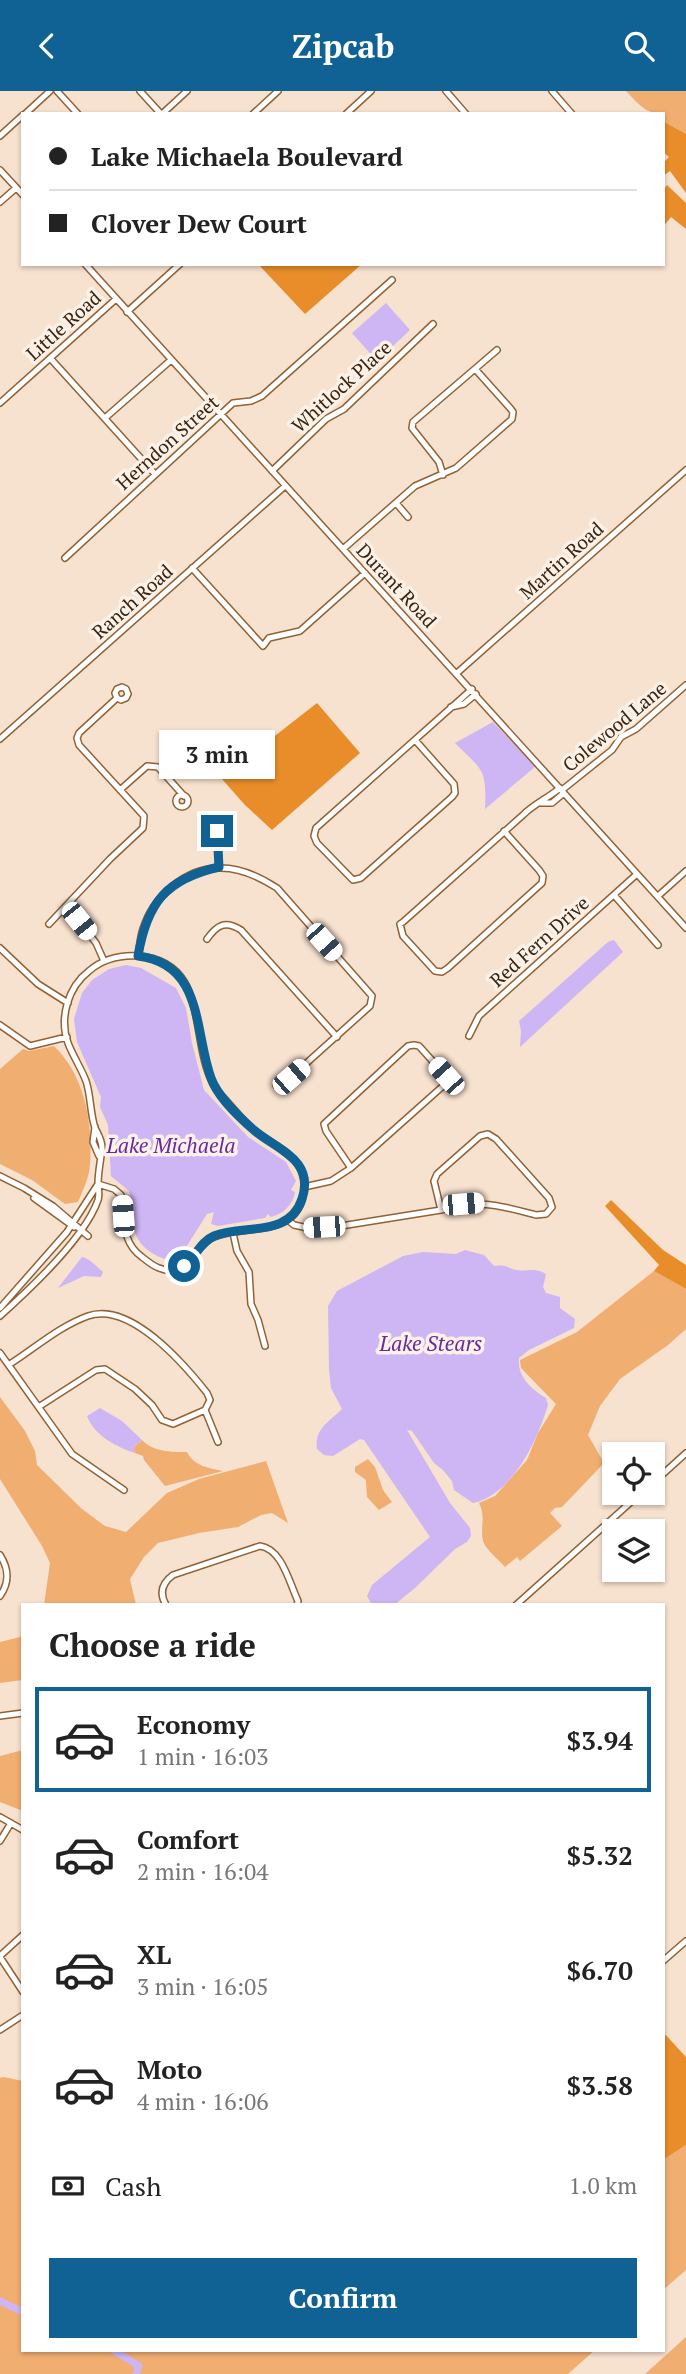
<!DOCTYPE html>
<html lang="en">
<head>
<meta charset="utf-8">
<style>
  :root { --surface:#fff; --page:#f2f2f2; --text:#222; --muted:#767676; --line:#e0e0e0; --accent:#106294 }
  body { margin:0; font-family:"PT Serif",serif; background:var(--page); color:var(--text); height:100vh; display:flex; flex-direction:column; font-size:26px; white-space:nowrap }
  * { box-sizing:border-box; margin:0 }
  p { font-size:23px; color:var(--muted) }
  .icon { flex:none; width:38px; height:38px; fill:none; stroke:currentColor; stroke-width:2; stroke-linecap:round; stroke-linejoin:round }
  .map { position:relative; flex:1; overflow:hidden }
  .panel { position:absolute; left:21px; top:1512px; width:644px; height:749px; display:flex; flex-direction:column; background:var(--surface); border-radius:0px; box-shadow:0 2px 5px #0004 }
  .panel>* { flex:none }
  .top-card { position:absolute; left:21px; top:21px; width:644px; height:154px; border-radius:0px; box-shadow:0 2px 5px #0004; display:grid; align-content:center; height:154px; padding:0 28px; background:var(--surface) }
  .controls { position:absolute; left:602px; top:1351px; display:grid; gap:14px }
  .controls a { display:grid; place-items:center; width:63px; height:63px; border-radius:0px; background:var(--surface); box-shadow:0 2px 5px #0004; font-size:35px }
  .end { position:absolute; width:32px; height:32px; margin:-16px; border:9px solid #106294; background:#fff; box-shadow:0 0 0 4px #fff }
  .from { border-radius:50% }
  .bubble { position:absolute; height:49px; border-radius:0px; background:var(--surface); box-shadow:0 2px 5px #0004; font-size:23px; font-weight:600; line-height:49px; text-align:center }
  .car { position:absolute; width:21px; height:42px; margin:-21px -10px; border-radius:9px; box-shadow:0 0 5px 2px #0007; background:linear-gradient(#fff 24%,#345 0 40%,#fff 0 76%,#345 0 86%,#fff 0) }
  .top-card b { display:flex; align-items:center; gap:24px; height:66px; font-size:26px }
  .top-card b+b { border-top:2px solid var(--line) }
  .top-card i { width:18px; height:18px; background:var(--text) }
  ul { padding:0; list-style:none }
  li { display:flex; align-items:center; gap:21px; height:105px; margin:0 14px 10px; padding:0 14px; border:4px solid transparent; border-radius:0px }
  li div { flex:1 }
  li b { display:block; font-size:26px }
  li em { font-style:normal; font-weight:600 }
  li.active { border-color:var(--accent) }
  li>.icon { width:63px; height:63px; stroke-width:1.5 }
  h2 { padding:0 28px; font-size:32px; line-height:84px }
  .pay { display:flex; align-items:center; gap:18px; height:77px; padding:0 28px; font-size:26px }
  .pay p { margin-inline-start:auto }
  .action { display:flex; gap:14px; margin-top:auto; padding:14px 28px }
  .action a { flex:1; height:80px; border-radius:0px; background:var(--accent); color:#fff; font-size:28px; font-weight:600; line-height:80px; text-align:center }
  header { display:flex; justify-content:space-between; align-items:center; height:91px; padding:0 28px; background:var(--accent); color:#fff; font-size:32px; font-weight:600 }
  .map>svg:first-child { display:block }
</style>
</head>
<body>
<header><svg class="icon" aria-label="back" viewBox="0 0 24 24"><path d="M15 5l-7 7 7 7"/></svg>Zipcab<svg class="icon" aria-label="search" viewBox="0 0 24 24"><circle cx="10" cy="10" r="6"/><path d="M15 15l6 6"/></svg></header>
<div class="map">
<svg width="686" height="2283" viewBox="0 0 686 2283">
  <rect width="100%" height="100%" fill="#f7e1cf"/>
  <path fill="#f1ae71" d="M 626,0 L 686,0 L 686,43 L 663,30 L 663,23 C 645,23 638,12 626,0 Z
    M 54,955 C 85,985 93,1032 90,1074 C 89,1087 83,1099 78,1111 L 65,1113 L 32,1089 L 0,1073 L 0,978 L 23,958 L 29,960 Z
    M 654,1180 L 686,1198 L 686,1238 L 668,1254 L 620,1288 L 600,1315 L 588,1344 L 604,1372 L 562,1416 L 555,1417 L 550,1422 L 562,1435 L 520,1470 L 517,1466 L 505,1476 C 499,1469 486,1459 483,1450 C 480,1436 486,1425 479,1412 L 495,1405 L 527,1369 L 538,1342 L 556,1313 L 521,1277 L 520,1269 L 577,1241 Z
    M 0,1306 L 25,1340 L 35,1360 L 37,1374 L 82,1418 L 105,1435 L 126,1441 L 167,1402 L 199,1388 L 266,1370 L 288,1432 L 272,1422 L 261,1424 L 238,1436 L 199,1442 L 158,1452 L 144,1466 L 130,1488 L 136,1514 L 44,1514 L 50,1472 L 42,1455 L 0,1388 Z
    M 142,1349 C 153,1361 171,1361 187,1361 C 194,1375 208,1377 223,1380 L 165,1395 L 144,1369 L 143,1365 L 135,1362 L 133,1357 Z
    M 368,1368 L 375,1376 L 383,1399 L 392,1411 L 379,1419 L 367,1406 L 366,1389 L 355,1381 L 355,1376 Z
    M 23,1542 L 23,1589 L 0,1592 L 0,1551 L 20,1546 Z
    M 23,1659 L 23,1720 L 0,1711 L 0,1665 Z
    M 3,1986 L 23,1990 L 23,2259 L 595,2259 L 568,2283 L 0,2283 L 0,1987 Z
    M 686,2054 L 686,2179 L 663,2199 L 663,2069 Z
    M 686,2246 L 686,2283 L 645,2283 Z"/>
  <path fill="#e88d29" d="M 663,30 L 686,43 L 686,102 L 670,80 L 663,85 L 663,72 L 669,66 L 663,61 Z
    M 667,94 L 686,112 L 686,138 L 671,126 L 663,136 L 663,99 Z
    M 258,173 L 362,173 L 305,223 Z
    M 317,612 L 360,662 L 272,739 L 245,714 L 221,687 Z
    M 611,1109 L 663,1159 L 686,1174 L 686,1198 L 654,1180 L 659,1174 L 605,1115 Z
    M 663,1941 L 686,1966 L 686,2054 L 663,2069 Z"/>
  <path fill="#ceb5f4" d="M 386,212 L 410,239 L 378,269 L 376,269 L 352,242 Z
    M 493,631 L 536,675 L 485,718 C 487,677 482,679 455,652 Z
    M 614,849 L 623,861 L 520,956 L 521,940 L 519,930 L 608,851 Z
    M 126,874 L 141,877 L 176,897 L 186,917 L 192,952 L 204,999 L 248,1046 L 286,1071 L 296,1090 L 291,1099 L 295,1101 C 293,1114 283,1123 271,1126 L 268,1123 L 265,1127 L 218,1135 L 211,1133 L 214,1121 L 207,1123 L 178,1169 C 167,1169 162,1168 152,1162 C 126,1145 136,1126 129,1100 L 111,1085 L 108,1034 L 100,1016 L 101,1006 L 77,951 L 74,928 L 82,902 L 92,889 L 109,878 Z
    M 465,1159 L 484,1164 L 494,1175 C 507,1173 506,1177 517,1179 C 527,1181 535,1176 546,1183 L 543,1196 L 546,1202 L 560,1206 L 560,1217 L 575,1228 L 574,1237 L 529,1259 L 519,1267 C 517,1285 531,1298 546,1307 L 548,1314 C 537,1350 513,1403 473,1412 L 454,1399 L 452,1390 L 443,1379 L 434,1372 L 412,1340 L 407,1339 L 450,1412 L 470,1437 L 471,1445 L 467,1451 L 455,1458 L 415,1497 L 394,1514 L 372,1514 L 367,1505 L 372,1494 L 430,1446 L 364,1349 L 360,1348 L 333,1365 L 324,1364 L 317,1358 C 314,1338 329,1331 342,1318 L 331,1297 L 329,1279 L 328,1215 L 337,1200 L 403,1165 L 423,1161 L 456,1163 Z
    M 82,1166 C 89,1167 97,1176 103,1181 L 101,1186 L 84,1185 L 58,1197 Z
    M 100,1317 L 122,1330 L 142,1349 L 133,1357 L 135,1362 C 116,1356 94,1344 87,1325 Z"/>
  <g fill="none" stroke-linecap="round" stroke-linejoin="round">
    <path stroke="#ceb5f4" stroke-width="7" d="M 0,2210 L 23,2221
      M 113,2259 L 139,2275 L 136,2283"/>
    <defs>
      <path id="minor" d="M 57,0 L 78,23
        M 140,0 L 161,23
        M 446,0 L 466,23
        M 552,0 L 572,23
        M 25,23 L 50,0
        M 162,23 L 187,0
        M 253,23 L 278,0
        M 346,23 L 371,0
        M 0,45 L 23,24
        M 0,79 L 23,104
        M 0,111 L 16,97
        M 85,173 L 686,837
        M 127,221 L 180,173
        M 50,267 L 155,383
        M 0,312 L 116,208
        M 105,327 L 171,269
        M 272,380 L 326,328 L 344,318 L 433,233
        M 443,384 L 439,371 L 412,337 L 413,331 L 497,259
        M 396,412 L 408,426
        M 343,458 L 415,395 L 456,377 L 512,328 L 513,321 L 510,317 L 476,279
        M 65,467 L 233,312 L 251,310 L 262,305 L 392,189
        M 192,477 L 263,555 L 269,547 L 300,540 L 365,482
        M 457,582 L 686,379
        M 451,616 L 464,613 L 476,603
        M 0,648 L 285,395
        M 415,649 L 454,693 L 455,702 L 452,706 L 361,787 L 353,789 L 317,752 L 314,745 L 316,737 L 472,598
        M 120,699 L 147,675 L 158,676 L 184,705
        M 562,699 L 612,659 L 621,646 L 636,638 L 686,594
        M176 710a6 6 0 1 1 12 0a6 6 0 1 1-12 0Z
        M 541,712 L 552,712 L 564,702
        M 217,739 L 219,776
        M 504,740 L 539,779 L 543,785 L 542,792 L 448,877 L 442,881 L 435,880 L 403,845 L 400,833 L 403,831 L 523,724 C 534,713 548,707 560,697
        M 614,804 L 658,854
        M 658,805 L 686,780
        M 67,815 L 96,852 L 104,870
        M 49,833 L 110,768 L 143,737 L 144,725 L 79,654 L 77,647 L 79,642 L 117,607 L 121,609 L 126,607 L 128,603 L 126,598 L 122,596 L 117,598 L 115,602 L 117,607
        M 207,848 C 217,834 225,829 241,839 L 337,946
        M 0,857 L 38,893 L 68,912
        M 138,865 C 140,856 140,846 143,838 C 153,806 186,776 221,777 C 241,777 260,786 277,797 L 372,905 L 370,915 L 291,986 L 276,994
        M 0,934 L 30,955 L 67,946
        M 469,945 L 479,925 L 637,783
        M 414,954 L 419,955 L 446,985 L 443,995 L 351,1077 L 326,1040 L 324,1033 L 408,955 Z
        M 95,1036 L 93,1051 L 99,1065
        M 488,1043 L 496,1048 L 549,1107 L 552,1116 L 546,1123 L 536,1124 C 498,1114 481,1108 441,1119 L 434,1090 L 437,1083 L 480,1045 Z
        M 0,1085 L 24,1097 L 53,1115 L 88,1145
        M 304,1096 L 331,1090 L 351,1077
        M 34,1107 L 74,1136
        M 288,1129 L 294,1134 L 308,1137 L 341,1135 L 441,1119
        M 233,1142 L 237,1160 L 249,1181 L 251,1213 L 258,1229 L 265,1255
        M 0,1217 L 67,1141 L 98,1093
        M 0,1225 C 30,1198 85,1147 98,1109 C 100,1102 98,1099 98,1093 C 98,1081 101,1068 102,1057 C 102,1049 98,1043 95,1037 C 90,1022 91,1005 86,990 C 81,977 73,965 68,952 C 59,927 68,896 89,880 C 103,868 120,864 138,865 C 217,871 184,963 221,1004 C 232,1015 241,1028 253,1038 C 275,1057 307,1065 304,1099 C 299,1149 245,1132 214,1146 C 193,1154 188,1189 159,1177 C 153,1175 147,1170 142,1166 C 119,1149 127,1127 121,1104 L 114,1098 L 98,1093
        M 0,1262 L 72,1363 L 124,1399
        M 10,1273 C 35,1257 60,1235 88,1225 C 130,1210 184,1273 207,1302 L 210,1309 L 205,1319 L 173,1333 L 162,1329 L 152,1314 L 135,1298 L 105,1278 L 96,1279 L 40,1315
        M 205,1319 L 218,1351
        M 653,1392 L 686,1362
        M 0,1464 C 9,1478 10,1491 0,1505
        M 166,1514 C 159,1502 162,1492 173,1484 L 260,1455 C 282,1458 289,1491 298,1510 L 297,1514
        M 516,1514 L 641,1402
        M 0,1625 L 23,1622
        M 0,1726 L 23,1739
        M 0,1750 L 11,1732
        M 0,1865 L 23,1844
        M 0,1866 L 23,1901
        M 663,1870 L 686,1850
        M 0,1939 L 23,1924"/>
    </defs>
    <use href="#minor" stroke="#926235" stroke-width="8"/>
    <use href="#minor" stroke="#fff" stroke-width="5"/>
  </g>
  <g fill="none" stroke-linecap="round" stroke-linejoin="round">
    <path stroke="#106294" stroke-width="9" d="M 184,1175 C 196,1166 200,1151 214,1145 C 244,1133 289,1147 302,1108 C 315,1069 278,1059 255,1040 C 241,1028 217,1005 211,987 C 194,941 204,873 138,865 C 147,812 166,788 219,776 L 217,740"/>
  </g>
  <g text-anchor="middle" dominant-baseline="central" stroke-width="7" stroke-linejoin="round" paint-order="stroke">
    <g font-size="19" fill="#382411" stroke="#fcf1e7">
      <text transform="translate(63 234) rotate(-42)">Little Road</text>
      <text transform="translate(341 295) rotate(-42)">Whitlock Place</text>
      <text transform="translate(167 351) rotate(-42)">Herndon Street</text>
      <text transform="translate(561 469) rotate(-42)">Martin Road</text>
      <text transform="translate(397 494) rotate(47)">Durant Road</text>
      <text transform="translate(132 510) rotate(-42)">Ranch Road</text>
      <text transform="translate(614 635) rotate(-40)">Colewood Lane</text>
      <text transform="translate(539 850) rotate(-42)">Red Fern Drive</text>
    </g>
    <g font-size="21" font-style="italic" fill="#6629a1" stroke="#fcf1e7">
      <text x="171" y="1054">Lake Michaela</text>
      <text x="431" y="1252">Lake Stears</text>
    </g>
  </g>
</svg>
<div class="controls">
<a><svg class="icon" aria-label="locate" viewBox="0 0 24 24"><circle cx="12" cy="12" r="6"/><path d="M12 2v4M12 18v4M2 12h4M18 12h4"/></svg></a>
<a><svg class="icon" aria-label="layers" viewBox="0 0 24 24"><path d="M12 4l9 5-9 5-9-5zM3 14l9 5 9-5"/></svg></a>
</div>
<i class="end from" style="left:184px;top:1175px"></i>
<i class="end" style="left:217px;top:740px"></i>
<div class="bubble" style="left:159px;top:639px;width:116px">3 min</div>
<i class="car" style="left:79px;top:830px;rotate:141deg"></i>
<i class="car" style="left:324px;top:851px;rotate:138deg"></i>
<i class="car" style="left:446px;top:985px;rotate:318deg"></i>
<i class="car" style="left:291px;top:986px;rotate:49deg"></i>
<i class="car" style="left:463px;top:1113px;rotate:85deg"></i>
<i class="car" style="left:123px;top:1125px;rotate:356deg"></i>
<i class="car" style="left:324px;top:1136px;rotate:267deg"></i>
<div class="top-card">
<b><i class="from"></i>Lake Michaela Boulevard</b>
<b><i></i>Clover Dew Court</b>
</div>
<section class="panel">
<h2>Choose a ride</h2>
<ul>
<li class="active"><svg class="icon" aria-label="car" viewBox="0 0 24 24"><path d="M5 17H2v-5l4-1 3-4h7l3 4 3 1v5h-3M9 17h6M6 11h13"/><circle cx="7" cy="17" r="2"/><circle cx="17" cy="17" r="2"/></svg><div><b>Economy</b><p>1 min · 16:03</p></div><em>$3.94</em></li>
<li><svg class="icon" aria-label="car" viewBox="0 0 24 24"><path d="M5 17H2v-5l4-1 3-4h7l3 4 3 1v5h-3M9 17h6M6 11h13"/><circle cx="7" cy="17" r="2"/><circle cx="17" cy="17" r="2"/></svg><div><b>Comfort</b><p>2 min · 16:04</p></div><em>$5.32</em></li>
<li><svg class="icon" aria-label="car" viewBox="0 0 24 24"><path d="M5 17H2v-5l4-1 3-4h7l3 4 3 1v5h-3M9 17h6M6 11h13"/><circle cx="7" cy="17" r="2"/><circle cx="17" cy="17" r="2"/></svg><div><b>XL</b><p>3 min · 16:05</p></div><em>$6.70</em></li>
<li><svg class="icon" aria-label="car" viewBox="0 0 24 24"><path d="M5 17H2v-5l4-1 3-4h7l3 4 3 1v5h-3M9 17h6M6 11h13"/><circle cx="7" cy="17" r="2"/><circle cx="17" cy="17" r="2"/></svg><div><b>Moto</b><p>4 min · 16:06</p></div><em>$3.58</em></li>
</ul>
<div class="pay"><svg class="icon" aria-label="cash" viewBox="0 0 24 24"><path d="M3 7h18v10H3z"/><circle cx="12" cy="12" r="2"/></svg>Cash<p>1.0 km</p></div>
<div class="action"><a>Confirm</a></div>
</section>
</div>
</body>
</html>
